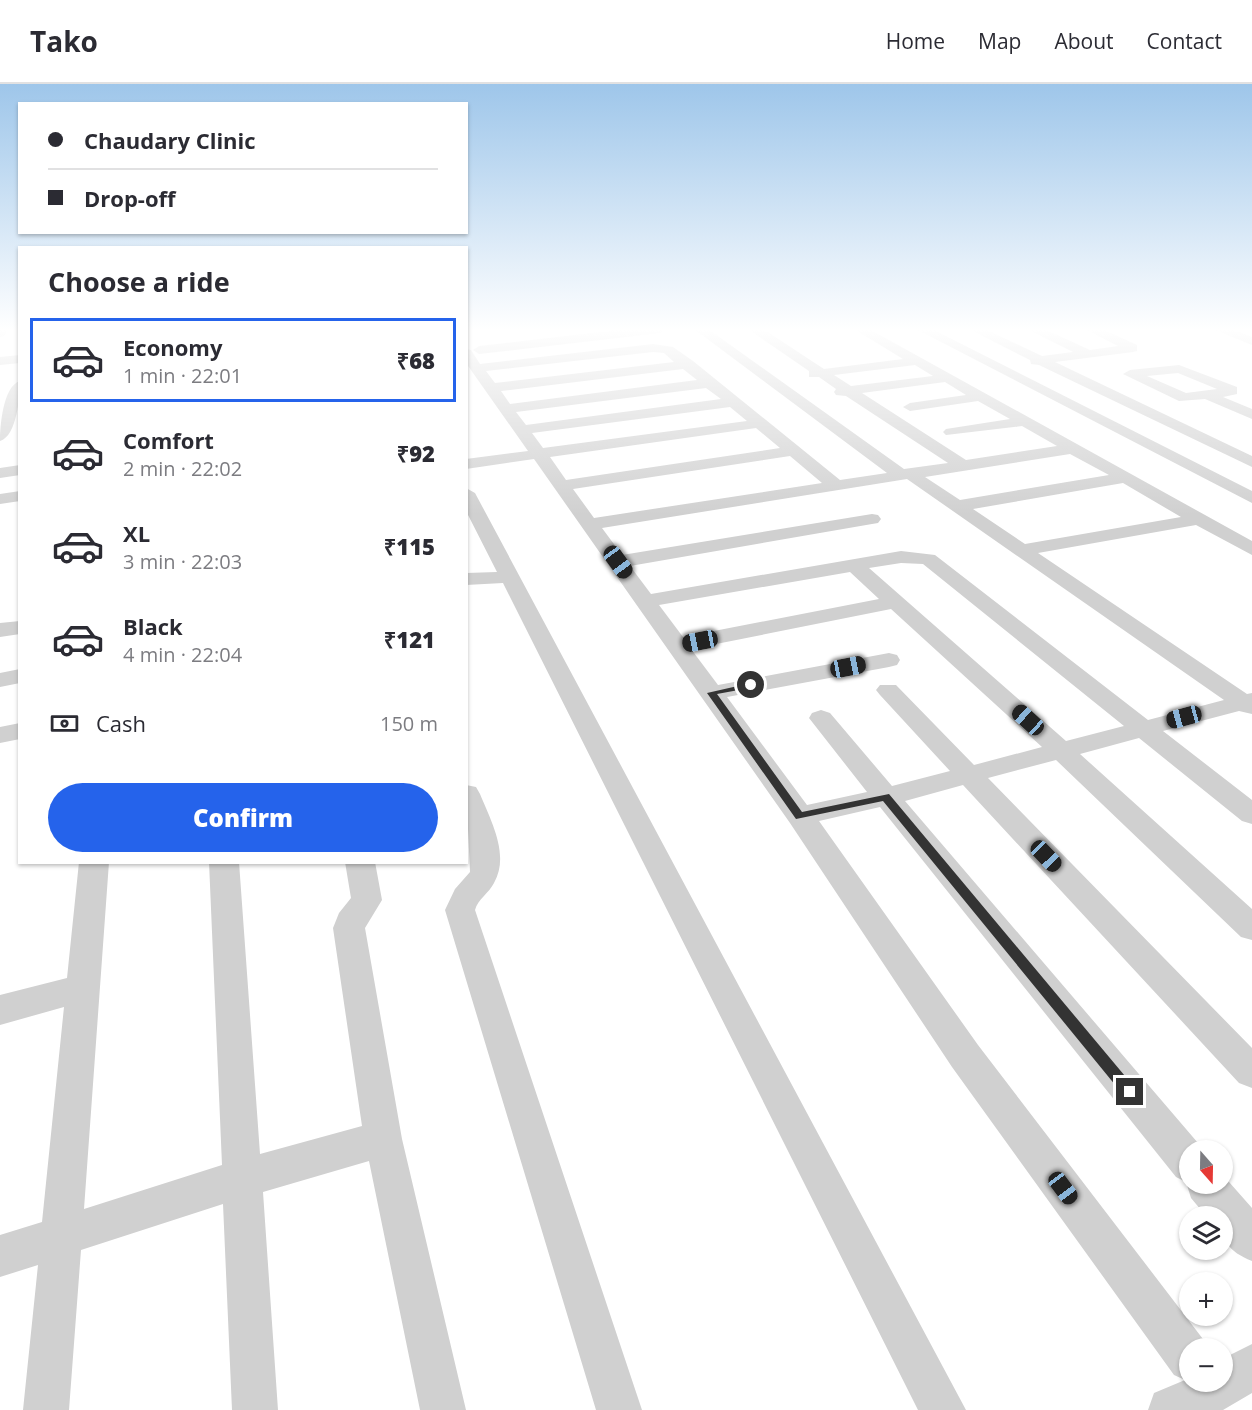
<!DOCTYPE html>
<html lang="en">
<head>
<meta charset="utf-8">
<style>
  :root { --surface:#fff; --page:#f2f2f3; --text:#2b2b33; --muted:#7c7c81; --line:#e1e1e2; --accent:#2563eb }
  body { margin:0; font-family:"Open Sans",sans-serif; background:var(--page); color:var(--text); height:100vh; display:flex; flex-direction:column; font-size:22px; white-space:nowrap }
  * { box-sizing:border-box; margin:0 }
  p { font-size:20px; color:var(--muted) }
  .icon { flex:none; width:33px; height:33px; fill:none; stroke:currentColor; stroke-width:2; stroke-linecap:round; stroke-linejoin:round }
  .map { position:relative; flex:1; overflow:hidden }
  .details { position:absolute; left:18px; top:162px; width:450px; height:618px; display:flex; flex-direction:column; background:var(--surface); border-radius:0px; box-shadow:0 2px 4px #0004 }
  .details>* { flex:none }
  .top-card { position:absolute; left:18px; top:18px; width:450px; height:132px; border-radius:0px; box-shadow:0 2px 4px #0004; display:grid; align-content:center; height:132px; padding:0 30px; background:var(--surface) }
  .needle { width:39px; rotate:160deg }
  .fabs { position:absolute; left:1179px; top:1056px; display:grid; gap:12px }
  .fabs a { display:grid; place-items:center; width:54px; height:54px; border-radius:50%; background:var(--surface); box-shadow:0 2px 4px #0004; font-size:30px }
  .end { position:absolute; width:27px; height:27px; margin:-14px; border:8px solid #333; background:#fff; box-shadow:0 0 0 3px #fff }
  .from { border-radius:50% }
  .car { position:absolute; width:18px; height:36px; margin:-18px -9px; border-radius:8px; box-shadow:0 0 4px 2px #0007; background:linear-gradient(#222 24%,#8ab4d8 0 40%,#222 0 76%,#8ab4d8 0 86%,#222 0) }
  .top-card b { display:flex; align-items:center; gap:21px; height:57px; font-size:22px }
  .top-card b+b { border-top:2px solid var(--line) }
  .top-card i { width:15px; height:15px; background:var(--text) }
  ul { padding:0; list-style:none }
  li { display:flex; align-items:center; gap:18px; height:84px; margin:0 12px 9px; padding:0 18px; border:3px solid transparent; border-radius:0px }
  li div { flex:1 }
  li b { display:block; font-size:22px }
  li em { font-style:normal; font-weight:800 }
  li.active { border-color:var(--accent) }
  li>.icon { width:54px; height:54px; stroke-width:1.5 }
  h2 { padding:0 30px; font-size:27px; line-height:72px }
  .pay { display:flex; align-items:center; gap:15px; height:66px; padding:0 30px; font-size:22px }
  .pay p { margin-inline-start:auto }
  .action { display:flex; gap:12px; margin-top:auto; padding:12px 30px }
  .action a { flex:1; height:69px; border-radius:36px; background:var(--accent); color:#fff; font-size:24px; font-weight:800; line-height:69px; text-align:center }
  header { display:flex; align-items:center; gap:36px; box-sizing:border-box; height:84px; padding:0 30px; background:var(--surface); border-bottom:2px solid var(--line) }
  header strong { font-size:28px }
  nav { display:flex; gap:33px; margin-inline-start:auto; font-size:21px }
  .map>svg:first-child { display:block }
</style>
</head>
<body>
<header>
<strong>Tako</strong>
<nav><a>Home</a><a>Map</a><a>About</a><a>Contact</a></nav>
</header>
<div class="map">
<svg width="1252" height="1326" viewBox="0 0 1252 1326">
  <rect width="100%" height="100%" fill="#fff"/>
  <g fill="none" stroke-linecap="round" stroke-linejoin="round">
    <path fill="#d0d0d0" fill-rule="evenodd" d="M 0,245 L 8,245 L 4,252 L 0,253 Z
      M 626,245 L 666,245 L 660,249 L 479,270 L 473,266 L 479,262 Z
      M 694,245 L 708,245 L 904,385 L 948,379 L 846,312 L 836,311 L 834,308 L 836,305 L 819,293 L 809,293 L 809,287 L 748,245 L 763,245 L 824,285 L 903,275 L 854,245 L 869,245 L 1252,457 L 1252,471 L 1196,441 L 1038,469 L 1247,610 L 1252,609 L 1252,630 L 1239,627 L 1163,647 L 1252,716 L 1252,740 L 1242,737 L 1139,654 L 1080,670 L 1252,825 L 1252,856 L 1241,853 L 1056,676 L 988,694 L 1252,964 L 1252,1004 L 1239,999 L 963,701 L 905,717 L 1204,1066 L 1190,1066 L 1190,1100 L 1222,1100 L 1222,1090 L 1252,1124 L 1252,1177 C 1228,1167 1222,1158 1222,1132 L 1206,1132 L 1191,1114 L 1186,1098 L 1176,1093 L 880,723 L 819,737 L 978,961 L 1206,1259 L 1208,1264 L 1190,1264 L 1190,1298 L 1222,1298 L 1222,1275 L 1252,1260 L 1252,1309 L 1223,1326 L 1148,1326 L 1154,1309 L 1185,1296 L 1174,1291 L 952,983 L 790,739 L 534,375 L 466,385 L 466,375 L 528,367 L 466,279 L 466,265 L 471,266 L 480,280 L 653,260 L 673,263 L 693,277 L 840,396 L 887,389 ZM 653,268 L 664,269 L 674,278 L 495,299 L 486,287 ZM 915,281 L 933,292 L 851,302 L 834,291 ZM 683,285 L 697,296 L 510,320 L 501,307 ZM 945,298 L 966,311 L 910,319 L 903,323 L 910,327 L 978,317 L 1010,335 L 946,345 L 943,348 L 946,351 L 1022,342 L 1057,362 L 966,376 L 862,309 ZM 706,304 L 721,315 L 526,341 L 516,328 ZM 730,323 L 747,337 L 543,364 L 532,349 ZM 756,344 L 780,364 L 566,396 L 550,373 ZM 1070,370 L 1109,391 L 960,416 L 925,393 ZM 790,372 L 822,399 L 594,434 L 573,405 ZM 907,395 L 1224,616 L 1148,636 L 935,471 L 901,467 L 651,510 L 630,482 L 872,440 L 878,439 L 881,435 L 878,431 L 872,430 L 622,471 L 602,444 ZM 1123,399 L 1181,433 L 1025,460 L 973,425 ZM 901,479 L 923,480 L 1124,642 L 1066,657 L 869,484 ZM 850,488 L 879,515 L 683,553 L 659,521 ZM 891,525 L 1042,663 L 974,681 L 896,601 L 880,601 L 876,606 L 880,611 L 950,687 L 892,702 L 830,629 L 821,626 L 812,629 L 809,634 L 867,708 L 807,721 L 727,613 L 889,583 L 897,581 L 900,576 L 897,571 L 889,569 L 718,601 L 691,565 Z
      M 916,245 L 932,245 L 1252,407 L 1252,419 Z
      M 969,245 L 985,245 L 1042,272 L 1073,268 L 1027,245 L 1044,245 L 1090,266 L 1118,262 L 1085,245 L 1102,245 L 1137,261 L 1137,267 L 1133,268 L 1055,278 L 1252,372 L 1252,383 L 1039,281 L 1031,280 L 1030,276 Z
      M 1213,245 L 1231,245 L 1252,253 L 1252,261 Z
      M 20,271 L 20,279 L 0,281 L 0,273 Z
      M 1179,281 L 1237,303 L 1237,310 L 1223,313 L 1252,325 L 1252,335 L 1205,315 L 1179,317 L 1123,290 L 1130,286 ZM 1178,289 L 1217,305 L 1186,309 L 1147,292 Z
      M 20,297 C 20,312 17,352 0,357 C 0,342 3,302 20,297 Z
      M 20,381 L 20,391 L 0,394 L 0,384 Z
      M 466,404 L 475,409 L 966,1326 L 918,1326 L 503,499 L 466,501 L 466,489 L 497,488 L 466,427 Z
      M 20,407 L 20,417 L 0,420 L 0,410 Z
      M 20,537 L 20,550 L 0,553 L 0,539 Z
      M 20,585 L 20,599 L 0,603 L 0,589 Z
      M 20,639 L 20,655 L 0,659 L 0,643 Z
      M 466,701 L 476,703 L 480,710 C 491,737 510,771 494,799 C 489,809 478,815 475,826 L 642,1326 L 596,1326 L 445,826 L 455,805 L 470,788 Z
      M 79,778 L 109,778 L 84,1125 L 222,1081 L 209,778 L 239,778 L 260,1070 L 362,1042 L 333,844 L 339,829 L 351,814 L 345,778 L 375,778 L 382,816 L 365,844 L 402,1055 L 466,1326 L 420,1326 L 369,1077 L 263,1108 L 278,1326 L 232,1326 L 223,1120 L 81,1166 L 69,1326 L 23,1326 L 38,1181 L 0,1193 L 0,1151 L 42,1138 L 64,923 L 0,941 L 0,911 L 67,894 Z"/>
  </g>
  <linearGradient id="sky" x2="0" y2="1"><stop stop-color="#9ec6ea"/><stop offset="0.57" stop-color="#fff"/><stop offset="1" stop-color="#fff" stop-opacity="0"/></linearGradient>
  <rect width="1252" height="431" fill="url(#sky)"/>
  <path fill="#333" d="M 751,599 L 756,601 L 755,603 L 717,610 L 802,728 L 889,710 L 1135,1004 L 1135,1013 L 1125,1013 L 883,717 L 796,735 L 707,609 Z"/>
</svg>
<div class="fabs">
<a><svg class="needle" viewBox="-14 -14 28 28"><path d="M0-13l5 13h-10z" fill="#e53935"/><path d="M0 13l5-13h-10z" fill="#7c7c81"/></svg></a>
<a><svg class="icon" aria-label="layers" viewBox="0 0 24 24"><path d="M12 4l9 5-9 5-9-5zM3 14l9 5 9-5"/></svg></a>
<a>+</a>
<a>−</a>
</div>
<i class="end from" style="left:751px;top:601px"></i>
<i class="end" style="left:1130px;top:1008px"></i>
<i class="car" style="left:618px;top:478px;rotate:144deg"></i>
<i class="car" style="left:700px;top:557px;rotate:259deg"></i>
<i class="car" style="left:848px;top:583px;rotate:79deg"></i>
<i class="car" style="left:1184px;top:633px;rotate:255deg"></i>
<i class="car" style="left:1028px;top:636px;rotate:312deg"></i>
<i class="car" style="left:1046px;top:772px;rotate:136deg"></i>
<i class="car" style="left:1063px;top:1104px;rotate:143deg"></i>
<div class="top-card">
<b><i class="from"></i>Chaudary Clinic</b>
<b><i></i>Drop-off</b>
</div>
<section class="details">
<h2>Choose a ride</h2>
<ul>
<li class="active"><svg class="icon" aria-label="car" viewBox="0 0 24 24"><path d="M5 17H2v-5l4-1 3-4h7l3 4 3 1v5h-3M9 17h6M6 11h13"/><circle cx="7" cy="17" r="2"/><circle cx="17" cy="17" r="2"/></svg><div><b>Economy</b><p>1 min · 22:01</p></div><em>₹68</em></li>
<li><svg class="icon" aria-label="car" viewBox="0 0 24 24"><path d="M5 17H2v-5l4-1 3-4h7l3 4 3 1v5h-3M9 17h6M6 11h13"/><circle cx="7" cy="17" r="2"/><circle cx="17" cy="17" r="2"/></svg><div><b>Comfort</b><p>2 min · 22:02</p></div><em>₹92</em></li>
<li><svg class="icon" aria-label="car" viewBox="0 0 24 24"><path d="M5 17H2v-5l4-1 3-4h7l3 4 3 1v5h-3M9 17h6M6 11h13"/><circle cx="7" cy="17" r="2"/><circle cx="17" cy="17" r="2"/></svg><div><b>XL</b><p>3 min · 22:03</p></div><em>₹115</em></li>
<li><svg class="icon" aria-label="car" viewBox="0 0 24 24"><path d="M5 17H2v-5l4-1 3-4h7l3 4 3 1v5h-3M9 17h6M6 11h13"/><circle cx="7" cy="17" r="2"/><circle cx="17" cy="17" r="2"/></svg><div><b>Black</b><p>4 min · 22:04</p></div><em>₹121</em></li>
</ul>
<div class="pay"><svg class="icon" aria-label="cash" viewBox="0 0 24 24"><path d="M3 7h18v10H3z"/><circle cx="12" cy="12" r="2"/></svg>Cash<p>150 m</p></div>
<div class="action"><a>Confirm</a></div>
</section>
</div>
</body>
</html>
